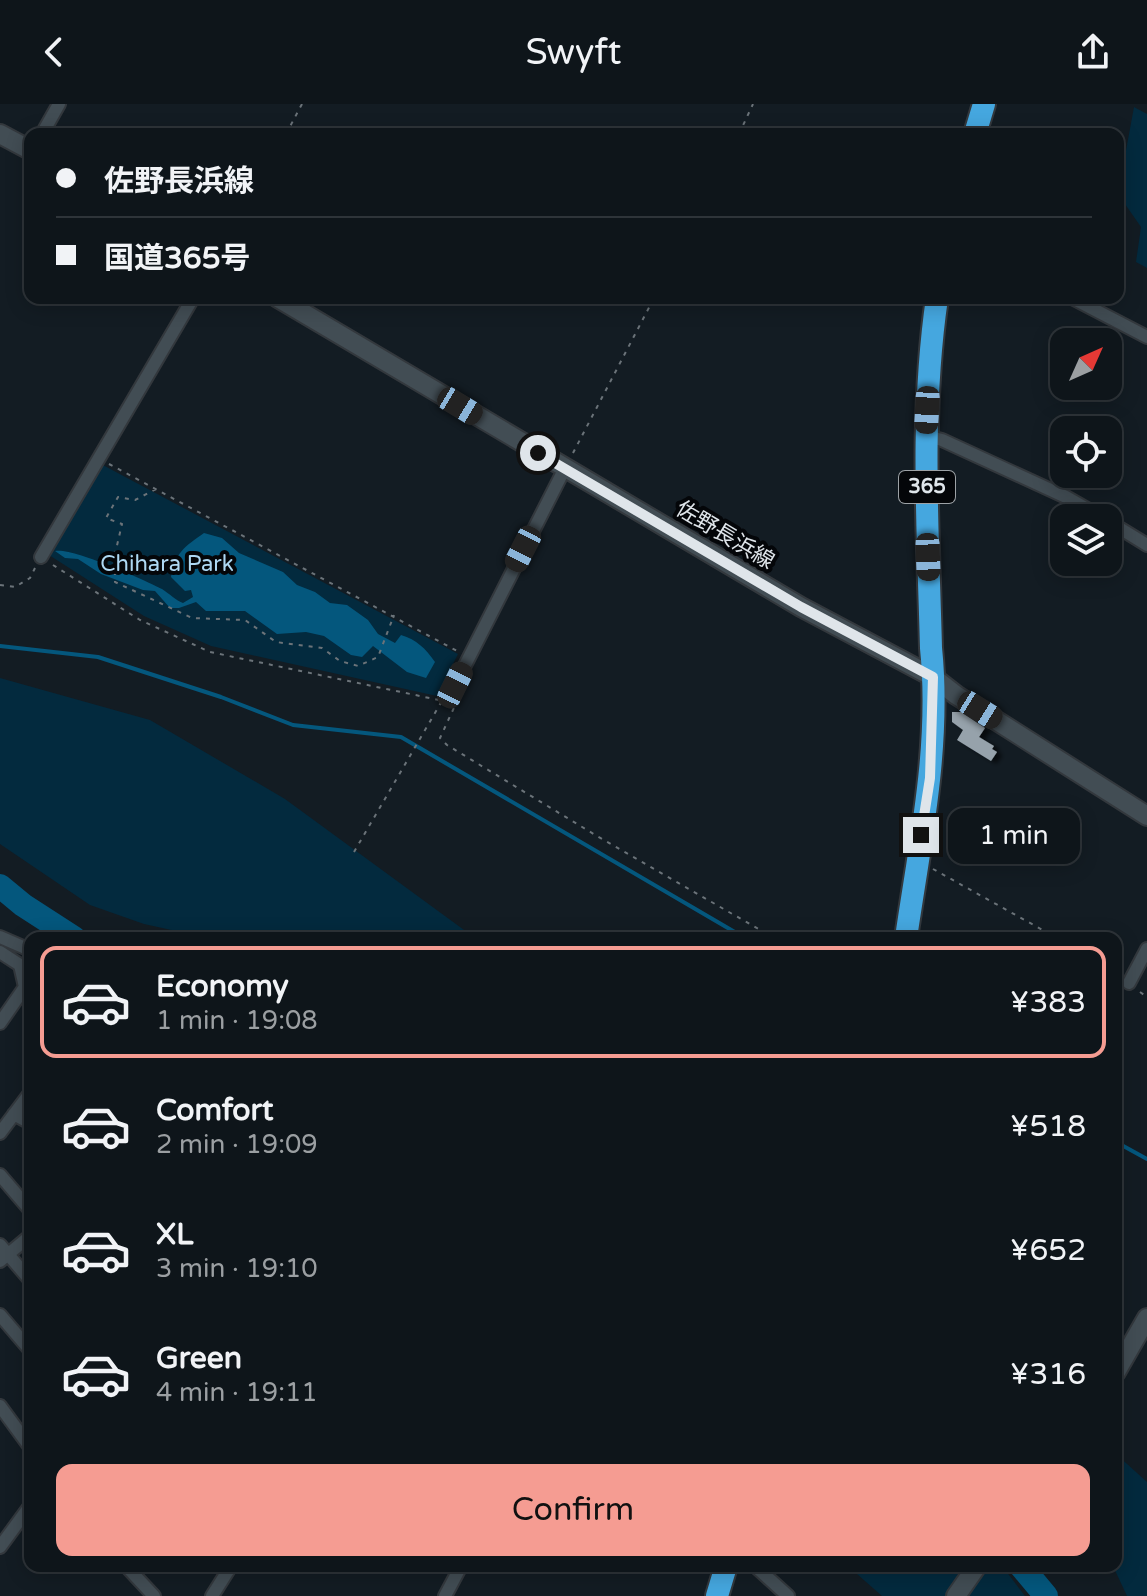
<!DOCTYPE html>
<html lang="en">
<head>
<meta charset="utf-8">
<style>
  :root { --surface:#0e151a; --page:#1c2227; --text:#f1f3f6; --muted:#9b9fa2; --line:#2e3439; --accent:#f59c92 }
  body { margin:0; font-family:"Varela Round","Noto Sans JP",sans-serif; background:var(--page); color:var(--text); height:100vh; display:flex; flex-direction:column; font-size:30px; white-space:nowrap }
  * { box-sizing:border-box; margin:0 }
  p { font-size:26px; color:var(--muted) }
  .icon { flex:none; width:44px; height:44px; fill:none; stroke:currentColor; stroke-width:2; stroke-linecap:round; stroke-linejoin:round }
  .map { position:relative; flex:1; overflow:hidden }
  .panel { position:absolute; left:24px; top:828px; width:1098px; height:640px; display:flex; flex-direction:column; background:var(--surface); border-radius:16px; box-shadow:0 4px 20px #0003,0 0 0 2px var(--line) }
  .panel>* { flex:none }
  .guide { position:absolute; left:24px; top:24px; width:1100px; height:176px; border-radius:16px; box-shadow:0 4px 20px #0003,0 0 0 2px var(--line); display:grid; align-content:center; height:176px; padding:0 32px; background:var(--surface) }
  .needle { width:52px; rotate:45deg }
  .tools { position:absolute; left:1050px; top:224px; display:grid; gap:16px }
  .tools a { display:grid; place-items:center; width:72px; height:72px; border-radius:16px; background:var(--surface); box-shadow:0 4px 20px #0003,0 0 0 2px var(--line); font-size:40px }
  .end { position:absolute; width:36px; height:36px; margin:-18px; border:10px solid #dfe5ea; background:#111; box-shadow:0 0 0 4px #111 }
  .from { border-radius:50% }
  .bubble { position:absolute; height:56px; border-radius:16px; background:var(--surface); box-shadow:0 4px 20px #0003,0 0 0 2px var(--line); font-size:26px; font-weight:600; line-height:56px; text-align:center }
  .car { position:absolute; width:24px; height:48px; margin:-24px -12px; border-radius:10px; box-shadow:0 0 6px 2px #0007; background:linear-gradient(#222 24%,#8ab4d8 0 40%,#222 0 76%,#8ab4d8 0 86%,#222 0) }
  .guide b { display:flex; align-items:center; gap:28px; height:76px; font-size:30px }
  .guide b+b { border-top:2px solid var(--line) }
  .guide i { width:20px; height:20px; background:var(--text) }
  ul { padding:14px 0 0; list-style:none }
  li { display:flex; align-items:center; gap:24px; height:112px; margin:0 16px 12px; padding:0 16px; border:4px solid transparent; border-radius:16px }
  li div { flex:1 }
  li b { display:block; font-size:30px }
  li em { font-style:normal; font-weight:600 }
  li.active { border-color:var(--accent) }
  li>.icon { width:72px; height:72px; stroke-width:1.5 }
  .action { display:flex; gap:16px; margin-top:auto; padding:16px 32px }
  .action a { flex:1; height:92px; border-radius:16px; background:var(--accent); color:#111; font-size:32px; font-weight:600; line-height:92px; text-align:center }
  header { display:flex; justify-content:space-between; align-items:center; height:104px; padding:0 32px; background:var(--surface); font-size:36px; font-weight:600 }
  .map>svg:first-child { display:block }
</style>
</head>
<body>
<header><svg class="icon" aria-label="back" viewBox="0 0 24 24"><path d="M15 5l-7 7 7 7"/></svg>Swyft<svg class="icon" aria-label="share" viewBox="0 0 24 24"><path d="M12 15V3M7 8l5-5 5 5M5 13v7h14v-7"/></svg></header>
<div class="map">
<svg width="1147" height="1492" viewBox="0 0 1147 1492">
  <defs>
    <filter id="shadow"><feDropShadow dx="5.5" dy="3" stdDeviation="2" flood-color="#0009"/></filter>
  </defs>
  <rect width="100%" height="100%" fill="#131c23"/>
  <path fill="#032a3e" d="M 1134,3 L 1147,10 L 1147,164 L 1136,158 L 1141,123 L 1118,90 Z
    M 99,359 L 458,550 L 437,592 L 211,542 L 144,512 L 49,451 Z
    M 0,574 L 150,616 L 285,695 L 475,834 L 208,834 L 144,820 L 90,801 L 0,740 Z
    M 1116,1350 L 1147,1378 L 1147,1492 L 1127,1492 L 1113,1462 L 1116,1462 Z
    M 848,1462 L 1002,1462 L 1025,1492 L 882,1492 Z"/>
  <path fill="#04577d" d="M 204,429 L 222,434 L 239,449 L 283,468 L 297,481 L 315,488 L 330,499 L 347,501 L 368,516 L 378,530 L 395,539 L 401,531 C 417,536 425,544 435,558 L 426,574 L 407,568 L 373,542 L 362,553 L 351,551 L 324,532 L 306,528 L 277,530 L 245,507 L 206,507 L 196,498 L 179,504 L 170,504 L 155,487 L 143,486 L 101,470 L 78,455 L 65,454 L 55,447 C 72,443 145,476 162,485 C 170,490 175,496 183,499 L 193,493 L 191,486 L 185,487 L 171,473 C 174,450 185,442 204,429 Z"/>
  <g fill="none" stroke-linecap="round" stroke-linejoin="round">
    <path stroke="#04577d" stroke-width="4" d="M 0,542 L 98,553 L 221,593 L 293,621 L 401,633 L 745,834
      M 1116,1038 L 1147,1055"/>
    <path stroke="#04577d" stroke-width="24" d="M 0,782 L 23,801 L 74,834
      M 1021,1462 L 1046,1492"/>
  </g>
  <path fill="#96a2ab" filter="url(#shadow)" d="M 735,430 L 749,438 L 744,449 L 729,441 Z
    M 952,608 L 961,608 L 985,624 L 979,633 L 994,642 L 992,645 L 997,648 L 991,657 L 957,636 L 963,626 L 952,618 Z"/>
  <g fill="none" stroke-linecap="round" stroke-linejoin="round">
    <defs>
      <path id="street" d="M 42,30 L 59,0
        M 1072,194 L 1147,233
        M 926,332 L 942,336 L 1066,393 L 1103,414
        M 1108,417 L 1147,441
        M 41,453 L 193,194
        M 455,581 L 565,364
        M 0,833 L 30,846
        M 0,848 L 20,861 L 25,883 L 0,919
        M 1129,879 L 1147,845
        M 14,1010 L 30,1019
        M 0,1029 L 30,989
        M 0,1071 L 30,1106
        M 0,1141 L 30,1176
        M 0,1157 L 30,1132
        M 0,1211 L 30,1246
        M 0,1302 L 30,1343
        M 0,1443 L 30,1402
        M 126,1462 L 154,1492
        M 755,1462 L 788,1492
        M 212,1492 L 231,1462
        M 445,1492 L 461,1462"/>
      <path id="secondary" d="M 0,30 L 30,46
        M 278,194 L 801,503 L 933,573 L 956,591 L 1147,712
        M 1116,1268 L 1147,1214
        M 956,1492 L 977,1462"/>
      <path id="highway" d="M 975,30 L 984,0
        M 906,834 C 920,738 941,641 931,544 C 928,427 920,310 937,194
        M 717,1492 L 726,1462"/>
    </defs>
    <use href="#street" stroke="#33383d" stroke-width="16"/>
    <use href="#secondary" stroke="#33383d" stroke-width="22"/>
    <use href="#highway" stroke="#33383d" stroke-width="26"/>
    <path stroke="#6b7379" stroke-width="2" stroke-dasharray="4 6" stroke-linecap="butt" d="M 286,30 L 302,0
      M 739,30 L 753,0
      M 573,349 L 654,194
      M 109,360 L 459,548
      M 156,385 L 135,396 L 118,393 L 106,414 L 122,420 L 115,450 L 115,478 L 192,514 L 245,516 L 276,538 L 322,544 L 340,557 L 358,562 L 378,553 L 394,511
      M 53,461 L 140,516 L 210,548 L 439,596
      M 0,481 L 15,483 L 30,474 L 35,464
      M 458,595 L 440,634 L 447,641 L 597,732 L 774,834
      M 354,748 L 446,590
      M 933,765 L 1057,834
      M 1140,888 L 1147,893"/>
    <use href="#street" stroke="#424d54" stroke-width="12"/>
    <use href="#secondary" stroke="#424d54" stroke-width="18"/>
    <use href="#highway" stroke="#45a7df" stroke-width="22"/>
  </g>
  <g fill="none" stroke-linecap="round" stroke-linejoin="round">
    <path stroke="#dfe5ea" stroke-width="10" d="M 538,349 L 801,503 L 933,573 L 930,674 L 921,731"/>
  </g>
  <g text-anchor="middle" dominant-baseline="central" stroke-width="8" stroke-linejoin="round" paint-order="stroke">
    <rect fill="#040609" stroke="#9da2a6" stroke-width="2" x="899" y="367" width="56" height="32" rx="6"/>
    <g font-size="20" font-weight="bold" fill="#dfe5ea">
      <text x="927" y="383">365</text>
    </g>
    <g font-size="22" fill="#dfe5ea" stroke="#040609">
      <text transform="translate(725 431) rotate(31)">佐野長浜線</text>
    </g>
    <g font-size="22" fill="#aed8f3" stroke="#040609">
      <text x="167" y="460">Chihara Park</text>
    </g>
  </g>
</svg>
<div class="tools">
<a><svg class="needle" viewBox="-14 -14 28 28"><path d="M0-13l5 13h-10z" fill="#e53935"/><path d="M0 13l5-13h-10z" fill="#9b9fa2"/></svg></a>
<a><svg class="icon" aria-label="locate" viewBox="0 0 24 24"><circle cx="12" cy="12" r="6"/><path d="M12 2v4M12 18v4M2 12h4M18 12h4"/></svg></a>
<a><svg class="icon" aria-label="layers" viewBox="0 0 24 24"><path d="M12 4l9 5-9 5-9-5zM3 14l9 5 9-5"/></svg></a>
</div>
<i class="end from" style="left:538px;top:349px"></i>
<i class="end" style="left:921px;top:731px"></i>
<div class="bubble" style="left:948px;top:704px;width:132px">1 min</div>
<i class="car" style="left:460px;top:302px;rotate:121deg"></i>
<i class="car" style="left:927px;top:306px;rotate:183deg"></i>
<i class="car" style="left:523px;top:445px;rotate:207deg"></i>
<i class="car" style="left:928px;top:453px;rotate:178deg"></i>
<i class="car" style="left:455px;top:581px;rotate:26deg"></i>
<i class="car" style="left:980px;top:606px;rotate:122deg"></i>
<div class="guide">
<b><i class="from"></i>佐野長浜線</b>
<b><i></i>国道365号</b>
</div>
<section class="panel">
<ul>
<li class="active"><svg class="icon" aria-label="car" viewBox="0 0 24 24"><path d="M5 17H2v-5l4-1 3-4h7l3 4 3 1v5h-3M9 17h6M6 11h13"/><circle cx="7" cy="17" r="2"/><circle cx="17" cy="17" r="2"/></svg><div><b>Economy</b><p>1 min · 19:08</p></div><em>¥383</em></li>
<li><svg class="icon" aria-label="car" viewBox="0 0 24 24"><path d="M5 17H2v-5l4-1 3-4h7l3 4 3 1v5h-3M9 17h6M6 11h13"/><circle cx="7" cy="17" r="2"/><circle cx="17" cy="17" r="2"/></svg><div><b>Comfort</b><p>2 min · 19:09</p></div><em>¥518</em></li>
<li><svg class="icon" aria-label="car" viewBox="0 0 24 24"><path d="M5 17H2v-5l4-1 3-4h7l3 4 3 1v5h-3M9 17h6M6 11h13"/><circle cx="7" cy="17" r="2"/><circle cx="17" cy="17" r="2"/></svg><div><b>XL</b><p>3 min · 19:10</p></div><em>¥652</em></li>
<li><svg class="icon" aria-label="car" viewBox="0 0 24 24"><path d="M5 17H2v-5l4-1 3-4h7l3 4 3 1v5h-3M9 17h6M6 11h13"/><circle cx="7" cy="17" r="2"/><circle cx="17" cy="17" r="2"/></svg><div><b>Green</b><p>4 min · 19:11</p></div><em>¥316</em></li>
</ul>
<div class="action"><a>Confirm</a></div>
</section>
</div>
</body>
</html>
